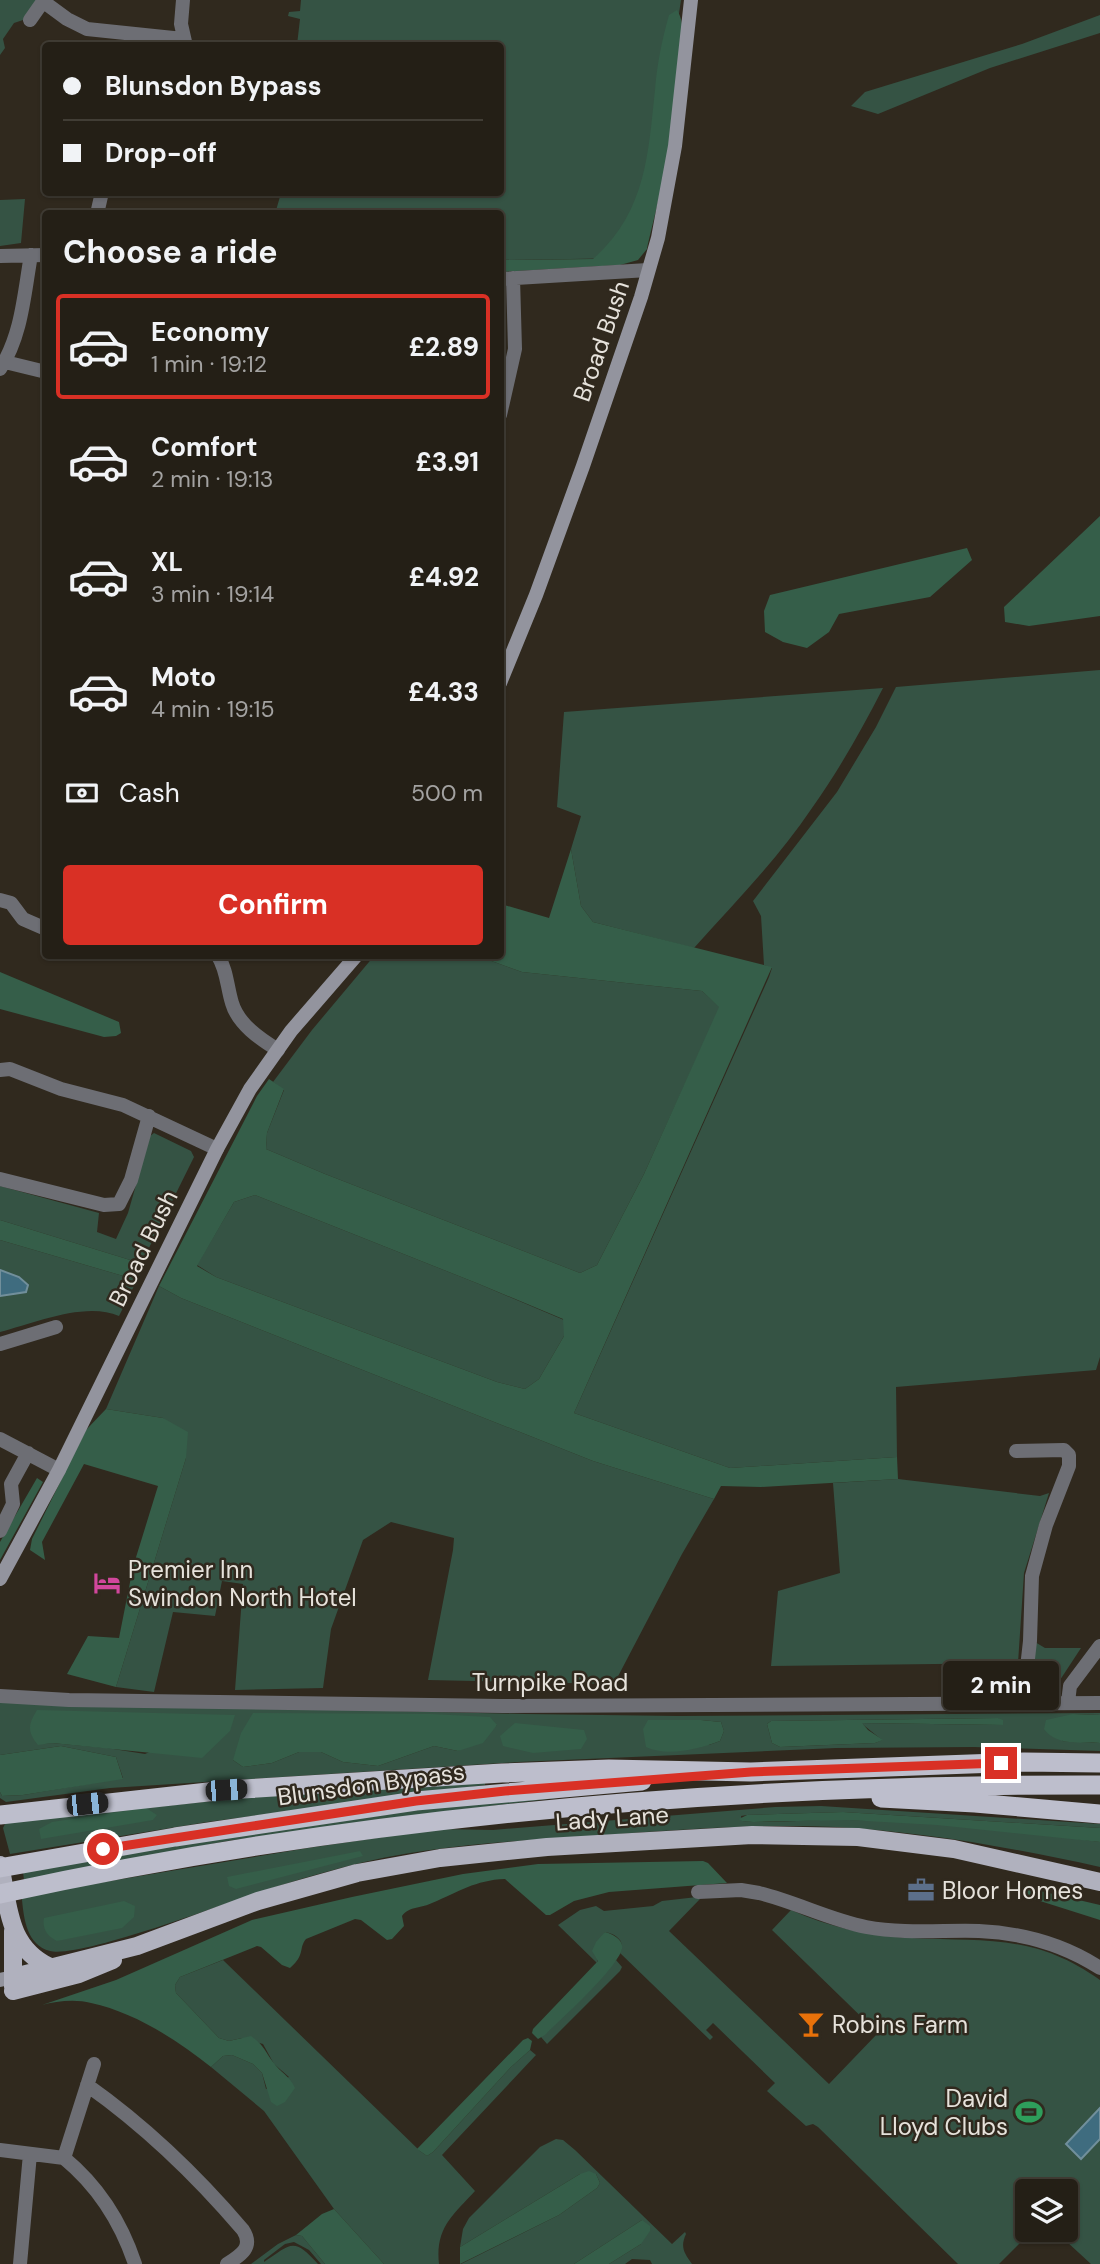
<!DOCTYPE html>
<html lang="en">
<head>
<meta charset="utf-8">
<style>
  :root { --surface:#241f16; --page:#302c23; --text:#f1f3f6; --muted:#a3a2a1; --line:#413d35; --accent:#d93025 }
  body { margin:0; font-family:"DM Sans",sans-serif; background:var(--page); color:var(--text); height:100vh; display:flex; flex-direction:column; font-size:26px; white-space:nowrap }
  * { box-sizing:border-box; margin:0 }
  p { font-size:23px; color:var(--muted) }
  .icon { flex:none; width:38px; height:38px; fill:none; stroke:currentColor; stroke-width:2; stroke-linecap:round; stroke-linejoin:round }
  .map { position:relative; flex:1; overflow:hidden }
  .sheet { position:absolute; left:42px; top:210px; width:462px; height:749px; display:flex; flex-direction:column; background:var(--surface); border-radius:7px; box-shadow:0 2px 5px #0004,0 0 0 2px var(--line) }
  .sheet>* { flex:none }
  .guide { position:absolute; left:42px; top:42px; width:462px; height:154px; border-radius:7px; box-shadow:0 2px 5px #0004,0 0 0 2px var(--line); display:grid; align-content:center; height:154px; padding:0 21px; background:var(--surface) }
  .tools { position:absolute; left:1015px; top:2179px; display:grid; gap:14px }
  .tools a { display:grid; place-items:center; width:63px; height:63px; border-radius:7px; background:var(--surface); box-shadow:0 2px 5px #0004,0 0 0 2px var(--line); font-size:35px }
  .end { position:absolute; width:32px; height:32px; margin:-16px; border:9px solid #d93025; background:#fff; box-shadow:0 0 0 4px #fff }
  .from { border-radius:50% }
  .bubble { position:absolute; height:49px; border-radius:7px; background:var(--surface); box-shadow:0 2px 5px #0004,0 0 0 2px var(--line); font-size:23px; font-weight:700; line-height:49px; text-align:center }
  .car { position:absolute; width:21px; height:42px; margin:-21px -10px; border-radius:9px; box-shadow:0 0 5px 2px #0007; background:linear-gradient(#222 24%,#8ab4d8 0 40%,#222 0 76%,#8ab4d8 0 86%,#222 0) }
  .guide b { display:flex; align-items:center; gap:24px; height:66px; font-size:26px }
  .guide b+b { border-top:2px solid var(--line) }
  .guide i { width:18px; height:18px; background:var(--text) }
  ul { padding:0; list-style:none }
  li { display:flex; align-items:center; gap:21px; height:105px; margin:0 14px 10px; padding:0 7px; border:4px solid transparent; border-radius:7px }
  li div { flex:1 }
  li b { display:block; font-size:26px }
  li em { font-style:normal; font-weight:700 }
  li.on { border-color:var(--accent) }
  li>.icon { width:63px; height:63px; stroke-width:1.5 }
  h2 { padding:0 21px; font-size:32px; line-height:84px }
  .pay { display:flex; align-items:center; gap:18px; height:77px; padding:0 21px; font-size:26px }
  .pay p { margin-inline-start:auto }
  .primary-button { display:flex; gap:14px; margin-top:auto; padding:14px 21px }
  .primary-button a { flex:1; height:80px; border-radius:7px; background:var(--accent); color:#fff; font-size:28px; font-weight:700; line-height:80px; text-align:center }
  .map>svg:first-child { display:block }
</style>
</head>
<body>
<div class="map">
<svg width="1100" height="2264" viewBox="0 0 1100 2264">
  <rect width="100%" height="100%" fill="#30291e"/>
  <path fill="#355344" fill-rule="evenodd" d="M 0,0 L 38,0 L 23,20 L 14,23 L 3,39 L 5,48 L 0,55 Z
    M 301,0 L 681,0 L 652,194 L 634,258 L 501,260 L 500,214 L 275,214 L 281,193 L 500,192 L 500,46 L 297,45 L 300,19 L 288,16 L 289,12 L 300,11 Z
    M 1100,15 L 1100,33 L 990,68 L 878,114 L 851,106 L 865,92 L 1022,44 Z
    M 25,199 L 21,243 L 0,246 L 0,200 Z
    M 1100,670 L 1100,1357 L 1096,1370 L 896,1387 L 897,1457 L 730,1468 L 574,1413 L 769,977 L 772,968 L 764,965 L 761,916 L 753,901 L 837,792 L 876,727 L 896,687 Z
    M 883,688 C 862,729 839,770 812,808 C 778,859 735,902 694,948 L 593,922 L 581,906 L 571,849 L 581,816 L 557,807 L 564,712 Z
    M 374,956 L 478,956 L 522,972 L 702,991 L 720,1007 L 644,1174 L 597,1265 L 580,1273 L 325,1174 L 266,1149 L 267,1133 L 284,1090 L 273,1082 L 312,1030 Z
    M 154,1133 L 191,1151 L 194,1157 L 143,1260 L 140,1263 L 0,1220 L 0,1186 L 99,1213 L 97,1232 L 116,1239 L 128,1213 L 150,1136 Z
    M 255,1195 L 479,1284 L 564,1320 L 564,1336 L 539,1379 L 525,1389 L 497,1382 L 216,1277 L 197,1265 L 234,1202 Z
    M 0,1240 L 137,1280 L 119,1316 C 86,1301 34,1323 0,1332 Z
    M 159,1286 L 181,1298 L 593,1461 L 714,1499 L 682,1554 L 614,1684 L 428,1680 L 453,1550 L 454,1538 L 391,1522 L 363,1540 L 331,1629 L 323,1688 L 235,1690 L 243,1584 L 222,1581 L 215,1616 L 173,1612 L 154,1692 L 116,1687 L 186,1458 L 163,1418 L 106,1409 Z
    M 898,1479 L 1040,1496 L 1049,1493 L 1024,1573 L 1018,1663 L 771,1666 L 778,1591 L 840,1573 L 833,1483 Z
    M 1035,1642 L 1045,1648 L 1081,1648 L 1060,1680 L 1046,1684 L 1034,1684 Z
    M 0,1702 L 525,1714 L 678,1716 L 1100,1713 L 1100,1715 L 1073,1714 L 1062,1741 L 1100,1743 L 1100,1751 L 974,1747 L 836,1748 L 518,1762 L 110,1788 L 6,1802 L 0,1798 L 0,1792 L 2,1796 L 23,1795 L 123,1778 L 116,1757 L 61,1746 L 0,1755 ZM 234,1715 L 145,1754 L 107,1748 L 52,1743 L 38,1744 ZM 998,1718 L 1003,1725 L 861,1723 L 882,1740 L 875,1743 L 780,1747 L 772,1743 L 767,1724 L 771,1721 ZM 648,1720 L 701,1720 L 721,1722 L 724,1731 L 720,1741 L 709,1745 ZM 497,1725 L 458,1751 L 434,1746 L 378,1766 L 343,1762 L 321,1752 L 299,1752 L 272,1763 L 243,1767 L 233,1760 Z
    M 485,1783 L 485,1785 L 207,1822 L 10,1854 L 3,1828 L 6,1822 L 243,1798 Z
    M 566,1797 L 376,1820 L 227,1841 L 24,1880 L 23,1872 L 77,1860 L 437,1807 Z
    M 821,1806 L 1100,1824 L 1100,1828 L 843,1812 L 747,1815 L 741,1816 L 742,1821 C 777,1824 813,1819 849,1820 C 932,1821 1017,1830 1100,1842 L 1100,1867 C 1013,1848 926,1832 836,1827 C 750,1823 662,1831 575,1837 C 498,1842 419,1847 344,1867 C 317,1874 290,1882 263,1891 C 226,1903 79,1959 50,1951 C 27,1945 24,1920 22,1900 L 22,1897 L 26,1895 L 308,1848 L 438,1829 L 493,1830 L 775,1807 Z
    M 697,1897 L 700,1899 L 669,1931 L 829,2084 L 878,2033 L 772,1930 L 791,1910 C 828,1927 870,1936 911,1938 C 985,1942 1034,1933 1100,1980 L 1100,2264 L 1091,2264 L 1054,2230 L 1066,2230 L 1066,2191 L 1027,2191 L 1027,2230 L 1033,2230 L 999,2264 L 958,2264 L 818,2127 L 813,2124 L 806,2126 L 767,2091 L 775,2083 L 713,2023 L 706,2030 L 713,2037 L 710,2040 L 620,1953 C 626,1941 616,1934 605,1932 L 597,1963 L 558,1925 L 580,1910 L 596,1906 L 604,1911 L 653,1906 L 662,1901 Z
    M 223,1960 L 420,2151 L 427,2156 L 433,2152 L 511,2067 L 530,2050 L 536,2055 L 442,2155 L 475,2191 C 453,2215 435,2228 439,2264 L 384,2264 L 334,2209 L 264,2111 L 211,2067 L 223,2056 L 232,2055 L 253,2064 L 262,2073 L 266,2089 L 289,2077 L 274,2064 L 263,2044 L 242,2038 L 229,2041 L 219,2038 L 176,1993 L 175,1985 L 180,1977 Z
    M 616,1960 L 622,1967 L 620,1971 L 547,2044 L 541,2037 L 594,1985 Z
    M 556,2139 L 563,2140 L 575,2150 L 672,2244 L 685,2232 L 686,2234 C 680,2247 684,2253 692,2264 L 652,2264 L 650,2260 L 632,2259 L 625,2264 L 609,2264 L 641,2244 L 642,2220 L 574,2264 L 461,2264 L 559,2215 L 597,2188 L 600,2183 L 596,2174 L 580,2174 L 460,2247 L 463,2229 L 469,2218 L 540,2147 Z
    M 296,2235 L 302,2236 L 325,2264 L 321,2264 L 309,2250 L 294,2242 L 285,2244 L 264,2260 L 264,2262 C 291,2244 293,2236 318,2264 L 251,2264 L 278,2244 Z"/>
  <path fill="#355e49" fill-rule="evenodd" d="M 677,10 C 700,44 657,205 647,249 L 638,260 L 620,265 L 501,272 L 500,260 L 593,259 C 646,212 648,155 655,90 C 657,64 662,40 669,15 Z
    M 1100,516 L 1100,616 L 1029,626 L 1005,622 L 1004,607 Z
    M 967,548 L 972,560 L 930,597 L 839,614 L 829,632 L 807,648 L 783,642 L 765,632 L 764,611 L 770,595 Z
    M 571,849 L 581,906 L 593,922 L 772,967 L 574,1413 L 730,1468 L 897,1457 L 898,1479 L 761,1487 L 721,1486 L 714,1499 L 593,1461 L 181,1298 L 159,1286 L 257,1096 L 269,1079 L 284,1089 L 267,1133 L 266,1149 L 325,1174 L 580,1273 L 597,1265 L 644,1174 L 719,1007 L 702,991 L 522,972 L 478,956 L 500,956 L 501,904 L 549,918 ZM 255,1195 L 479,1284 L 563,1319 L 564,1336 L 539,1379 L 525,1389 L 497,1382 L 216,1277 L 197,1266 L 234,1202 Z
    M 0,972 L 119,1022 L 121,1033 L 116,1036 L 104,1037 L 0,1009 Z
    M 0,1220 L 140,1263 L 147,1260 L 137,1280 L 0,1240 Z
    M 106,1409 L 163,1418 L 188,1432 L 186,1458 L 116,1687 L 67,1674 L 88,1636 L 119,1638 L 133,1567 L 158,1486 L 84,1464 L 42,1542 L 45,1560 L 30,1550 L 32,1539 L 86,1430 Z
    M 37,1478 L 43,1482 L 0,1560 L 0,1542 Z
    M 37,1710 L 235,1715 L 230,1731 L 202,1758 L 52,1743 L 38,1745 C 27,1731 28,1725 37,1710 Z
    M 253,1713 L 431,1714 L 490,1717 L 497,1725 L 483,1743 L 458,1751 L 434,1746 L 378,1766 L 343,1762 L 321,1752 L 299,1752 L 272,1763 L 243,1767 L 233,1760 L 241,1733 Z
    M 1073,1714 L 1100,1715 L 1100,1743 C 1081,1742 1056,1746 1044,1729 L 1046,1720 Z
    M 998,1718 L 1003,1720 L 1003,1725 L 862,1723 L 868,1730 L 883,1740 L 875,1743 L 780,1747 L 772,1743 L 767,1724 L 771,1721 Z
    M 648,1720 L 701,1720 L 721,1722 L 724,1731 L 720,1741 C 699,1749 667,1757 646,1747 L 643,1729 Z
    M 515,1723 L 584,1730 L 587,1739 L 581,1749 L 533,1753 L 503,1746 L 500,1736 Z
    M 61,1746 L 116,1757 L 123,1779 L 23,1795 L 2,1796 L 0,1792 L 0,1755 Z
    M 146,1808 L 157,1815 L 153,1820 L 41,1839 L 39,1829 L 52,1822 Z
    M 843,1812 L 1100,1828 L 1100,1842 L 937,1825 L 848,1820 L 753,1822 L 742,1821 L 739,1819 L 747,1815 Z
    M 360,1851 L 363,1856 L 236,1889 L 229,1886 L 227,1877 Z
    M 703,1861 L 708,1863 L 727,1883 L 609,1892 L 574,1901 L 550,1915 L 546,1915 L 505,1879 C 475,1880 459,1892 432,1903 C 423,1908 409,1906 402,1916 L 404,1926 L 392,1939 L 387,1940 L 361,1920 L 355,1919 L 306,1939 C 298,1949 306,1954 290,1968 L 282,1965 L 261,1947 L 257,1946 L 180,1977 L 175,1985 L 176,1993 L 219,2038 L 229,2041 L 251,2036 C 263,2044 265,2051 273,2062 C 281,2073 289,2075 295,2088 L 285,2102 L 277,2106 L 271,2102 L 262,2073 L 253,2064 L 232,2055 L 223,2056 L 211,2067 C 177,2040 134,2012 91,2003 C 76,1999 56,2001 42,2005 L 116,1980 L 252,1920 L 352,1897 L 463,1874 L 538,1864 Z
    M 1019,1886 L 1100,1905 L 1100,1920 L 1018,1894 L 1014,1888 Z
    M 124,1901 L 135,1906 L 134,1917 L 122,1928 L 57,1941 C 47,1936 42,1929 44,1918 Z
    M 605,1932 C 613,1934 624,1940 622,1949 C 616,1970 562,2018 545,2035 L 538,2039 L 532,2033 L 533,2029 L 598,1961 L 592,1951 L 596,1942 Z
    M 528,2038 L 532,2041 L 530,2050 L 511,2067 L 433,2152 L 427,2156 L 417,2149 L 523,2040 Z
    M 589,2171 L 596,2174 L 600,2183 L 597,2188 L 559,2215 L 460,2264 L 460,2247 L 580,2174 Z
    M 334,2209 L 384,2264 L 325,2264 L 302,2236 L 296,2235 L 322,2214 Z
    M 642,2220 L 650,2226 L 650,2231 L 641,2244 L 609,2264 L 574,2264 Z"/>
  <path fill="#3f6c7f" stroke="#718f9b" stroke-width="2" d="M 0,1270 L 19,1277 L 28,1285 L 26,1292 L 0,1296 Z
    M 1100,2108 L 1100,2139 L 1081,2159 L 1066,2144 Z"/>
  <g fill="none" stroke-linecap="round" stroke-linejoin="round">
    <path stroke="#6d6e74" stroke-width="14" d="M 183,0 L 181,24 L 186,46
      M 44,2 L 67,19 L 87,29 L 183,39
      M 30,20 L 44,0
      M 97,214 L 102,192
      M 0,256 L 46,255
      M 500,279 L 648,270
      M 5,362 L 46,372
      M 0,369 C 22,335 24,294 31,255
      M 500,415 L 515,349 L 513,278
      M 0,900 L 11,903 L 23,919 L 46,929
      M 218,956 C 227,970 227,987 232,1003 C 238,1024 260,1039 278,1050
      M 0,1070 L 10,1069 L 61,1089 L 123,1105 L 217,1149
      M 0,1179 L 104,1205 L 119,1204 L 131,1180 L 149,1116
      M 0,1344 L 56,1327
      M 0,1439 L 59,1470
      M 1016,1451 L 1064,1450 L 1069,1455 L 1069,1466 L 1046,1525 L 1032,1576 L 1030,1641 L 1023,1703
      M 0,1531 L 13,1504 L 11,1484 L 28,1453
      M 0,1696 L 69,1700 L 502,1706 L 1100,1703
      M 1068,1702 L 1070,1686 L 1100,1646
      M 698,1892 L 741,1890 L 759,1893 C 796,1902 830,1920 866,1927 C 904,1934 941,1930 979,1931 C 1023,1933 1063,1944 1100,1968
      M 87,2085 C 145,2126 197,2176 243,2230 C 254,2247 241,2255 227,2264
      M 0,2150 L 64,2158 L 94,2064
      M 64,2158 C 98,2186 121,2222 135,2264
      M 20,2264 L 30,2154"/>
    <path stroke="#93949e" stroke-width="14" d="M 500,683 L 536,595 L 583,466 L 641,297 L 658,238 L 675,146 L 691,0
      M 0,1579 L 59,1470 L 217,1149 L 250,1089 L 291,1031 L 356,956
      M 0,1980 L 14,1977"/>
    <path stroke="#b0b1be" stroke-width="18" d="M 0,1865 C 9,1906 7,1947 50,1967
      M 13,1931 L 13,1987
      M 14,1977 L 137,1946 L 258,1901 L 357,1873 L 440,1858 L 547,1847 L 752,1835 L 858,1837 L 954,1849 L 1100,1882
      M 13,1991 L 79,1974 L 113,1960"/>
    <path stroke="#bdbecc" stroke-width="19" d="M 881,1798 L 975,1803 L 1100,1814
      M 0,1815 L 226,1790 L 502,1773 L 609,1769 L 751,1772 L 1024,1762 L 1100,1763
      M 0,1868 L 175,1837 L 416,1801 L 642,1781
      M 0,1894 C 362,1815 730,1784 1100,1785"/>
  </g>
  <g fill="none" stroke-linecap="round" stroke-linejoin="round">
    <path stroke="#d93025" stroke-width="9" d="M 103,1849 L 416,1801 L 505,1791 L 751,1772 L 1001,1763"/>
  </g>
  <defs>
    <symbol id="hotel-bare" viewBox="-9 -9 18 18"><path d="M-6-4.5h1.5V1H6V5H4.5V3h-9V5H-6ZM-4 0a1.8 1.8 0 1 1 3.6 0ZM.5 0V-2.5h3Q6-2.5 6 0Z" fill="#d1479c" stroke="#30291e" stroke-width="2.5" paint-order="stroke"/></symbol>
    <symbol id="office-bare" viewBox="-9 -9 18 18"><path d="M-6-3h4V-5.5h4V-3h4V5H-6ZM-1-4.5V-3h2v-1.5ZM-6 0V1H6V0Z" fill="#5c6f8a" stroke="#30291e" stroke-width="2.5" paint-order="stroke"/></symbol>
    <symbol id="bar-bare" viewBox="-9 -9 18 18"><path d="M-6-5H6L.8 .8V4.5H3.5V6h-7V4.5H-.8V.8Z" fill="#e8710a" stroke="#30291e" stroke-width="2.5" paint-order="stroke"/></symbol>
    <symbol id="stadium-bare" viewBox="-9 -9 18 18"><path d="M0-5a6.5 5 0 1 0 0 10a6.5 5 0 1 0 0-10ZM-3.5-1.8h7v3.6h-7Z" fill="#2e9e5b" stroke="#30291e" stroke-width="2.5" paint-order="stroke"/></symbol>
  </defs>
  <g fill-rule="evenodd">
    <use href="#hotel-bare" x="88" y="1564" width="38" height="38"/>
    <use href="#office-bare" x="902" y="1871" width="38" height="38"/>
    <use href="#bar-bare" x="792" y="2005" width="38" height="38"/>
    <use href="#stadium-bare" x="1010" y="2093" width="38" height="38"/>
  </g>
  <g text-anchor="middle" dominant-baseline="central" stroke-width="5" stroke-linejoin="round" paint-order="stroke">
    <g font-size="24" fill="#e6e2db" stroke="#30291e">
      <text transform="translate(601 341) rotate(-71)">Broad Bush</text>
      <text transform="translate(143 1248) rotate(-64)">Broad Bush</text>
      <text x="550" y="1682">Turnpike Road</text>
      <text transform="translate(371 1784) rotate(-8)">Blunsdon Bypass</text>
      <text transform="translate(612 1818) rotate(-4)">Lady Lane</text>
    </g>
    <g font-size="24" fill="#e6e2db" stroke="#30291e" text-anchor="start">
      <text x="128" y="1569">Premier Inn<tspan x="128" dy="28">Swindon North Hotel</tspan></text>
      <text x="942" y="1890">Bloor Homes</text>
      <text x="832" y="2024">Robins Farm</text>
      <text x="1008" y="2098" text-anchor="end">David<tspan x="1008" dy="28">Lloyd Clubs</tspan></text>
    </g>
  </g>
</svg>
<div class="tools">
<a><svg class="icon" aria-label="layers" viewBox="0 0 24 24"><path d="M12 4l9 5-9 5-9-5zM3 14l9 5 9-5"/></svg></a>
</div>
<i class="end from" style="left:103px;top:1849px"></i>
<i class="end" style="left:1001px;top:1763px"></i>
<div class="bubble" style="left:943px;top:1661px;width:116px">2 min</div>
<i class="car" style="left:226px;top:1790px;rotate:86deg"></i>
<i class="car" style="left:87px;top:1804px;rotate:84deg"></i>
<div class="guide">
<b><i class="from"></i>Blunsdon Bypass</b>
<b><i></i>Drop-off</b>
</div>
<section class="sheet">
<h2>Choose a ride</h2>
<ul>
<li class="on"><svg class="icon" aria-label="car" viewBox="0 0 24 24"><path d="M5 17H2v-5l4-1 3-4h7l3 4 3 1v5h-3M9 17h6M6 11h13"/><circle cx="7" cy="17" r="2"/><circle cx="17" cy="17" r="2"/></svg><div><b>Economy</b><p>1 min · 19:12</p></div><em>£2.89</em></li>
<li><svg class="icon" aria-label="car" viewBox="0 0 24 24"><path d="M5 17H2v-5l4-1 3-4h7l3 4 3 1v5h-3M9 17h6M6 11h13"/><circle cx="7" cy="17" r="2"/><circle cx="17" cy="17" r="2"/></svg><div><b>Comfort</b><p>2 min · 19:13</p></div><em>£3.91</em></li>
<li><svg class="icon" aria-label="car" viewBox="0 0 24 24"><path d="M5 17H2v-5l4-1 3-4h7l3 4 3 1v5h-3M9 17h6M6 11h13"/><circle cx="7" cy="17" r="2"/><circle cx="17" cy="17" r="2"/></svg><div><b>XL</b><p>3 min · 19:14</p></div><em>£4.92</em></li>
<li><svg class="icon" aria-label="car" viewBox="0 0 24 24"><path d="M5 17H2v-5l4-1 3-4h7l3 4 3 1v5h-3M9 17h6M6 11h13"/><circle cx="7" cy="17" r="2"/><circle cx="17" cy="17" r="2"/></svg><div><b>Moto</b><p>4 min · 19:15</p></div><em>£4.33</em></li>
</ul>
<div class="pay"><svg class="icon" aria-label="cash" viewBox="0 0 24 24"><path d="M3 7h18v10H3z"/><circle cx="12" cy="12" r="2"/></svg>Cash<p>500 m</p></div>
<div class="primary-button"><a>Confirm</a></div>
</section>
</div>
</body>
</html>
